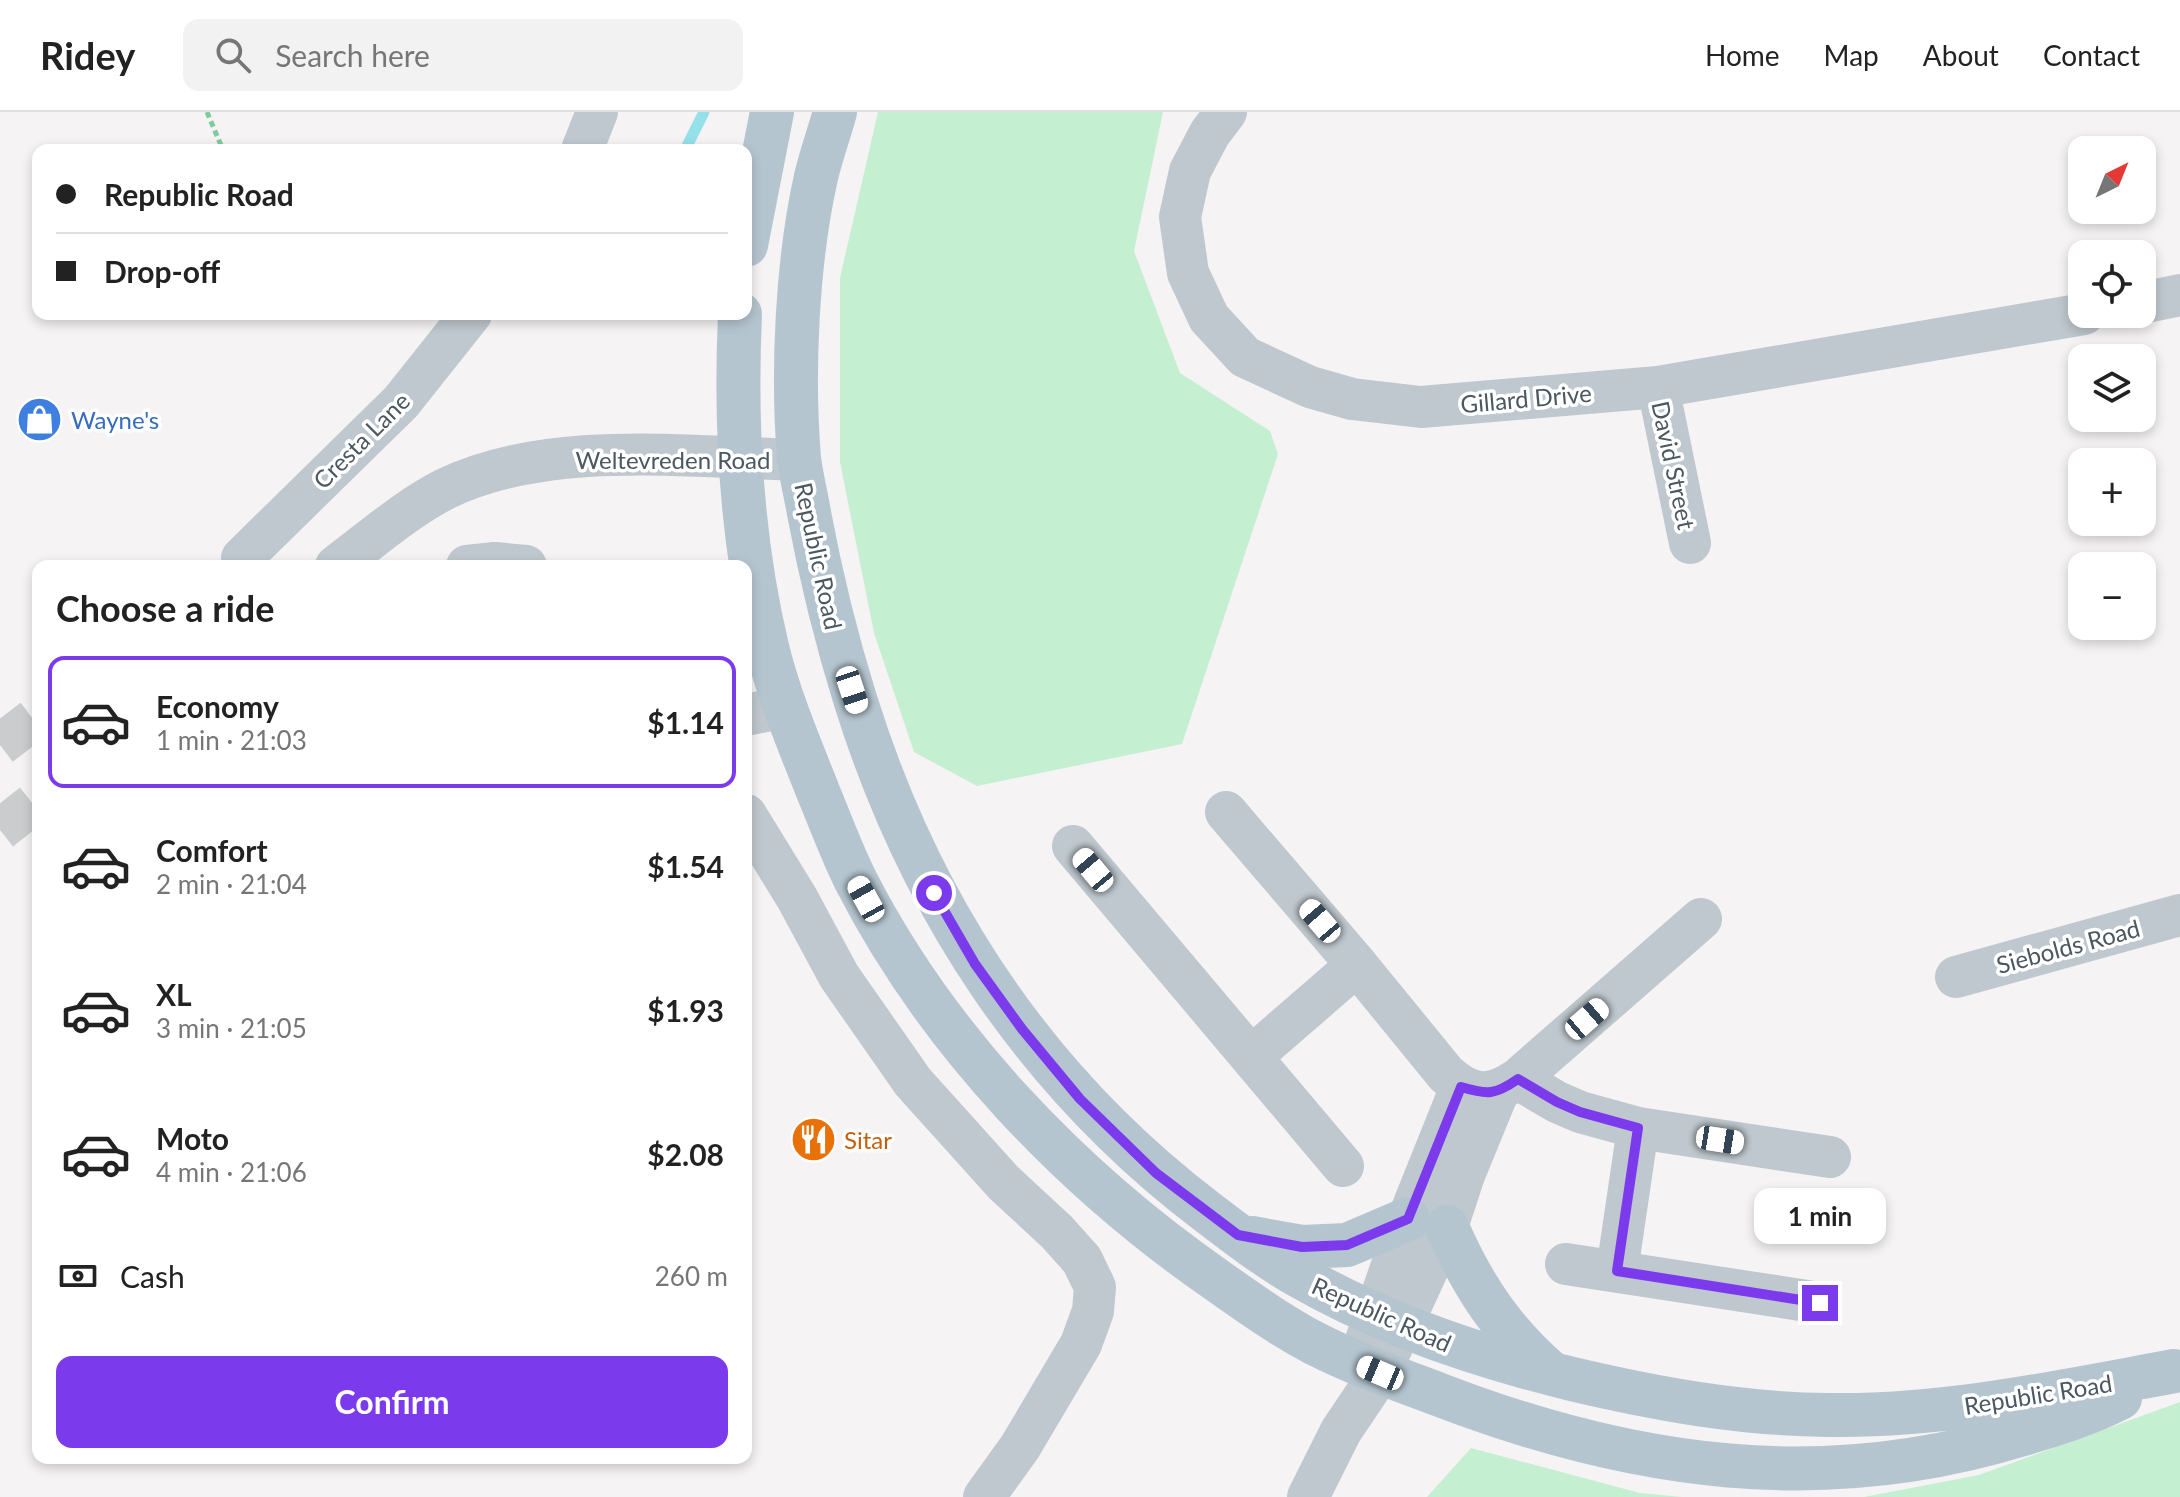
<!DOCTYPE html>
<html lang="en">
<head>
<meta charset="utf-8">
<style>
  :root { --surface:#fff; --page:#f2f2f2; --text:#222; --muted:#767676; --line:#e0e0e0; --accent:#7c3aed }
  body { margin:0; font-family:Lato,sans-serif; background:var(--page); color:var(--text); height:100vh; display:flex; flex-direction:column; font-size:30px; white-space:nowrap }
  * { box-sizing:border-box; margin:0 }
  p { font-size:26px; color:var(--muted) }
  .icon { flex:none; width:44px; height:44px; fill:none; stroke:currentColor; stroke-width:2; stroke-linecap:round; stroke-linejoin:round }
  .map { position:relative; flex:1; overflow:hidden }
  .drawer { position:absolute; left:32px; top:448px; width:720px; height:904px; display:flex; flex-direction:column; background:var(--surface); border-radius:16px; box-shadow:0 4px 12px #0003 }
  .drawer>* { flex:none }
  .banner { position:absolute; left:32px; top:32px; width:720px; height:176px; border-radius:16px; box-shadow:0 4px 12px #0003; display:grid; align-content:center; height:176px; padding:0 24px; background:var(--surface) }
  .needle { width:52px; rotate:43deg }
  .fabs { position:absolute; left:2068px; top:24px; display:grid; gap:16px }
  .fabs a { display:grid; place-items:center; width:88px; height:88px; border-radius:16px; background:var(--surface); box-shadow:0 4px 12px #0003; font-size:40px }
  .end { position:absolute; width:36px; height:36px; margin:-18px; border:10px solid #7c3aed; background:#fff; box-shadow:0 0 0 4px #fff }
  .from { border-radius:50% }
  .bubble { position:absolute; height:56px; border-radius:16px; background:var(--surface); box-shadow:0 4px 12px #0003; font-size:26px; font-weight:700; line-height:56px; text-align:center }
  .car { position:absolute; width:24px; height:48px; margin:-24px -12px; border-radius:10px; box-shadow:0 0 6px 2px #0007; background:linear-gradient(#fff 24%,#345 0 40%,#fff 0 76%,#345 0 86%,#fff 0) }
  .banner b { display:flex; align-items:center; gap:28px; height:76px; font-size:30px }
  .banner b+b { border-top:2px solid var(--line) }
  .banner i { width:20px; height:20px; background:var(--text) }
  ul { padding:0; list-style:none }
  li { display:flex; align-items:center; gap:24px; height:132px; margin:0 16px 12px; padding:0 8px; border:4px solid transparent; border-radius:16px }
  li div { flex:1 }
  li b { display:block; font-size:30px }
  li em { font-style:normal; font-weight:700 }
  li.current { border-color:var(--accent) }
  li>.icon { width:72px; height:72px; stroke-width:1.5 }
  h2 { padding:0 24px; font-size:36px; line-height:96px }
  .pay { display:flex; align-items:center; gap:20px; height:88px; padding:0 24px; font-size:30px }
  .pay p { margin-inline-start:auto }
  .primary-button { display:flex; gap:16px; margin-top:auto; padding:16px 24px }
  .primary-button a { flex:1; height:92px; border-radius:16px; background:var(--accent); color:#fff; font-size:32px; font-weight:700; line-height:92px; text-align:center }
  header { display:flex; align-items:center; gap:48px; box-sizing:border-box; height:112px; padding:0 40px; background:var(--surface); border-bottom:2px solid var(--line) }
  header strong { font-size:38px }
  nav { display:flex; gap:44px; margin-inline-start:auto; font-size:28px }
  .search { width:560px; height:72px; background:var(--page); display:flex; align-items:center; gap:20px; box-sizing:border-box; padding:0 28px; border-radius:16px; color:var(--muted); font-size:30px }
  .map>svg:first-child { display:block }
</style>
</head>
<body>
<header>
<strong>Ridey</strong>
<div class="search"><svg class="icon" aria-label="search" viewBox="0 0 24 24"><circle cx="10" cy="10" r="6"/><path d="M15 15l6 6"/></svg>Search here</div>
<nav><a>Home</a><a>Map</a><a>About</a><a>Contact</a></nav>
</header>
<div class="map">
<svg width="2180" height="1385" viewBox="0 0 2180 1385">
  <rect width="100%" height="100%" fill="#f5f3f3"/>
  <path fill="#c5efd1" d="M 878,0 L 1163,0 L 1134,139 L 1180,261 L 1270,319 L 1278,342 L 1182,632 L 977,674 L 914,640 L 874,521 L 840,350 L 840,166 Z
    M 2180,1290 L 2180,1385 L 1864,1385 L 1979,1363 Z
    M 1471,1336 L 1640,1381 L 1682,1385 L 1427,1385 Z"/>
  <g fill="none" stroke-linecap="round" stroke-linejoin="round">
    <path stroke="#95e0e9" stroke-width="11" d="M 685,38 L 704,0"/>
    <path stroke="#caccce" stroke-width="42" stroke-dasharray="42 21" stroke-linecap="butt" d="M 0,633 L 38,604
      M 0,718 L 38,688"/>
    <path stroke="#7ecc9e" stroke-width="5" stroke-dasharray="6 4" stroke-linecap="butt" d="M 207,0 L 223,38"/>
    <path stroke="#bfc8ce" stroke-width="42" d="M 1226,0 L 1210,21 L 1190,59 L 1180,105 L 1188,161 L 1209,206 L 1245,245 L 1310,275 L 1352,287 L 1421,295 L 1658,275 L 2084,202
      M 582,38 L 597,0
      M 2142,191 L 2180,183
      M 1658,275 L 1690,431
      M 242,446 L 401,290 L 471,202
      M 336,454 C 371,428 406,397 445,377 C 548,327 688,345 799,348
      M 467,454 L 495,451 L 526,454
      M 746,603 L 785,595
      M 1226,700 L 1357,853 L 1446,962 C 1472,985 1490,986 1518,967 L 1701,807
      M 746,703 L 797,786 L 839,864 L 913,970 L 1004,1071 L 1057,1120 L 1082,1148 L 1095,1175 L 1093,1199 L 1081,1232 L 1020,1335 L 984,1385
      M 1073,734 L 1343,1054
      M 1956,865 L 2180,803
      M 1251,945 L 1357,853
      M 1518,967 L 1557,990 L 1580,1000 L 1638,1016 L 1830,1045
      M 1566,1152 L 1820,1191
      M 1617,1159 L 1638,1016
      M 1363,1237 L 1408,1107 L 1461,975
      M 1308,1385 L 1341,1319 L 1380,1261 L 1402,1213 L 1447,1115 L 1464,1063 L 1498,980"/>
    <path stroke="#b5c5cf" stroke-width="44" d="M 835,0 C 829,22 821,43 816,65 C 797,150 792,259 799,346 C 801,364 806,383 809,401 C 821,465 836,526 855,587 C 919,793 1034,968 1206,1099 C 1236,1122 1266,1145 1299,1164 C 1384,1213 1477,1244 1572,1267 C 1657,1287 1740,1302 1828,1303 C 1944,1305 2060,1280 2174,1259
      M 746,133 L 772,0
      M 740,202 C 735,313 741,426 767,535 C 779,585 800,634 819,682 C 831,711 842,741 856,769 C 938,929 1071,1067 1218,1169 C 1249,1191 1280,1213 1314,1231 C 1355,1252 1398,1267 1440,1283 C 1633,1357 1822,1384 2023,1322 C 2056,1312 2089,1302 2120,1286
      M 1447,1115 C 1472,1173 1503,1220 1551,1261
      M 1252,1126 L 1302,1135 L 1347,1133 L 1408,1107"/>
  </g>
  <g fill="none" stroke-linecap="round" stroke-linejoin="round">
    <path stroke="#7c3aed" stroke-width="10" d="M 934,781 L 975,852 L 1022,917 L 1080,987 L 1156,1061 L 1238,1123 L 1302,1135 L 1347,1133 L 1408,1107 L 1461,975 C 1488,983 1495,983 1518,967 L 1557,990 L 1580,1000 L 1638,1016 L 1617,1159 L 1820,1191"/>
  </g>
  <defs>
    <symbol id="shop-disc" viewBox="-11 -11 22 22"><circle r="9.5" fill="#3f7fe0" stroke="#fff"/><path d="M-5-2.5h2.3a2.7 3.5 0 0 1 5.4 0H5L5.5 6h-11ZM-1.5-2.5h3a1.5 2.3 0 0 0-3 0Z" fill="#fff"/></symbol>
    <symbol id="restaurant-disc" viewBox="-11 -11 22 22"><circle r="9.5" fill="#e8710a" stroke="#fff"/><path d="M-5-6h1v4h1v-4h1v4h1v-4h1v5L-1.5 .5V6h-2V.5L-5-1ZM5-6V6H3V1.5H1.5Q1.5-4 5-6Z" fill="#fff"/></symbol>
  </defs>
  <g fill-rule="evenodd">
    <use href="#shop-disc" x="14" y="282" width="51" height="51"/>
    <use href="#restaurant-disc" x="788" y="1002" width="51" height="51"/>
  </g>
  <g text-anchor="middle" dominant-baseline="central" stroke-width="7" stroke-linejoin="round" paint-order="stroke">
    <g font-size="24" fill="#4b5860" stroke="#fff">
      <text transform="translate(1526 286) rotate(-5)">Gillard Drive</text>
      <text transform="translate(361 328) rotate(-45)">Cresta Lane</text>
      <text x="673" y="347">Weltevreden Road</text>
      <text transform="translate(1674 353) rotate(78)">David Street</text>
      <text transform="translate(819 444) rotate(78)">Republic Road</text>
      <text transform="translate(2068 834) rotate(-15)">Siebolds Road</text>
      <text transform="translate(1382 1202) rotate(24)">Republic Road</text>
      <text transform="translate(2038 1282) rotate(-9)">Republic Road</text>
    </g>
    <g font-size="24" fill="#366cbe" stroke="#fff" text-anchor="start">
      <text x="71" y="307">Wayne's</text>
    </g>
    <g font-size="24" fill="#c56008" stroke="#fff" text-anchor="start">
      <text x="844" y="1027">Sitar</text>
    </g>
  </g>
</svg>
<div class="fabs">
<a><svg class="needle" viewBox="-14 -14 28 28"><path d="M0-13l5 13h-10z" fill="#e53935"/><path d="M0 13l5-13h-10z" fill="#767676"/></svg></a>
<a><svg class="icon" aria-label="locate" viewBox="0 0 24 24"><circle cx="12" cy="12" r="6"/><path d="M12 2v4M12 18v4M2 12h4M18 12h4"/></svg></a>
<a><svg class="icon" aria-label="layers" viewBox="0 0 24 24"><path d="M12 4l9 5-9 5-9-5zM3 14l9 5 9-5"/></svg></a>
<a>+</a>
<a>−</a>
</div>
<i class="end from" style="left:934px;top:781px"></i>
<i class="end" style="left:1820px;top:1191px"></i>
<div class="bubble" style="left:1754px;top:1076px;width:132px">1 min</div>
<i class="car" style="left:852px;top:578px;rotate:162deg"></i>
<i class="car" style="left:1093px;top:758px;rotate:320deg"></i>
<i class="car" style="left:866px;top:787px;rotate:331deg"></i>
<i class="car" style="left:1320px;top:809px;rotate:319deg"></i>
<i class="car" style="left:1587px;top:907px;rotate:49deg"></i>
<i class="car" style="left:1720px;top:1028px;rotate:99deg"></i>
<i class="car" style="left:1380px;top:1261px;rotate:293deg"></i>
<div class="banner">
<b><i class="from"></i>Republic Road</b>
<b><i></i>Drop-off</b>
</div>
<section class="drawer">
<h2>Choose a ride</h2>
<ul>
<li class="current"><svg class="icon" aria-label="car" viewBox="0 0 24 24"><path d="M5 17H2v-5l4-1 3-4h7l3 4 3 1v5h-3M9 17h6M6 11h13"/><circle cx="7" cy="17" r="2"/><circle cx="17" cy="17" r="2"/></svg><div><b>Economy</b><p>1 min · 21:03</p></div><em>$1.14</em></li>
<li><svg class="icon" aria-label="car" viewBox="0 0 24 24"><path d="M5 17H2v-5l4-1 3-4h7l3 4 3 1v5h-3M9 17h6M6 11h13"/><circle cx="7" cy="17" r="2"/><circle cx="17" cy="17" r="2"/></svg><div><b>Comfort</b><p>2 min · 21:04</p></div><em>$1.54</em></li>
<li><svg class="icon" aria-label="car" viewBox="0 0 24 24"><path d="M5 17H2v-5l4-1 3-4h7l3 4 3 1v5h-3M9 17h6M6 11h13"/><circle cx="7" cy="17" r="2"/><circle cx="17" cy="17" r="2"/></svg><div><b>XL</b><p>3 min · 21:05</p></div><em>$1.93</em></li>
<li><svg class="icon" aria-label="car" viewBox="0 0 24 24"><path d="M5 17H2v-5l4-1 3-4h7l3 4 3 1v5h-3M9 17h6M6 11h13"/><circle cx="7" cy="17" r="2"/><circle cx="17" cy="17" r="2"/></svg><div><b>Moto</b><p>4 min · 21:06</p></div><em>$2.08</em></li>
</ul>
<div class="pay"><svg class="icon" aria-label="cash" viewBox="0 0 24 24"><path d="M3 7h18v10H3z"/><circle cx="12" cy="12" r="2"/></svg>Cash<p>260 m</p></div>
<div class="primary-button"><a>Confirm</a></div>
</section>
</div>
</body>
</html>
